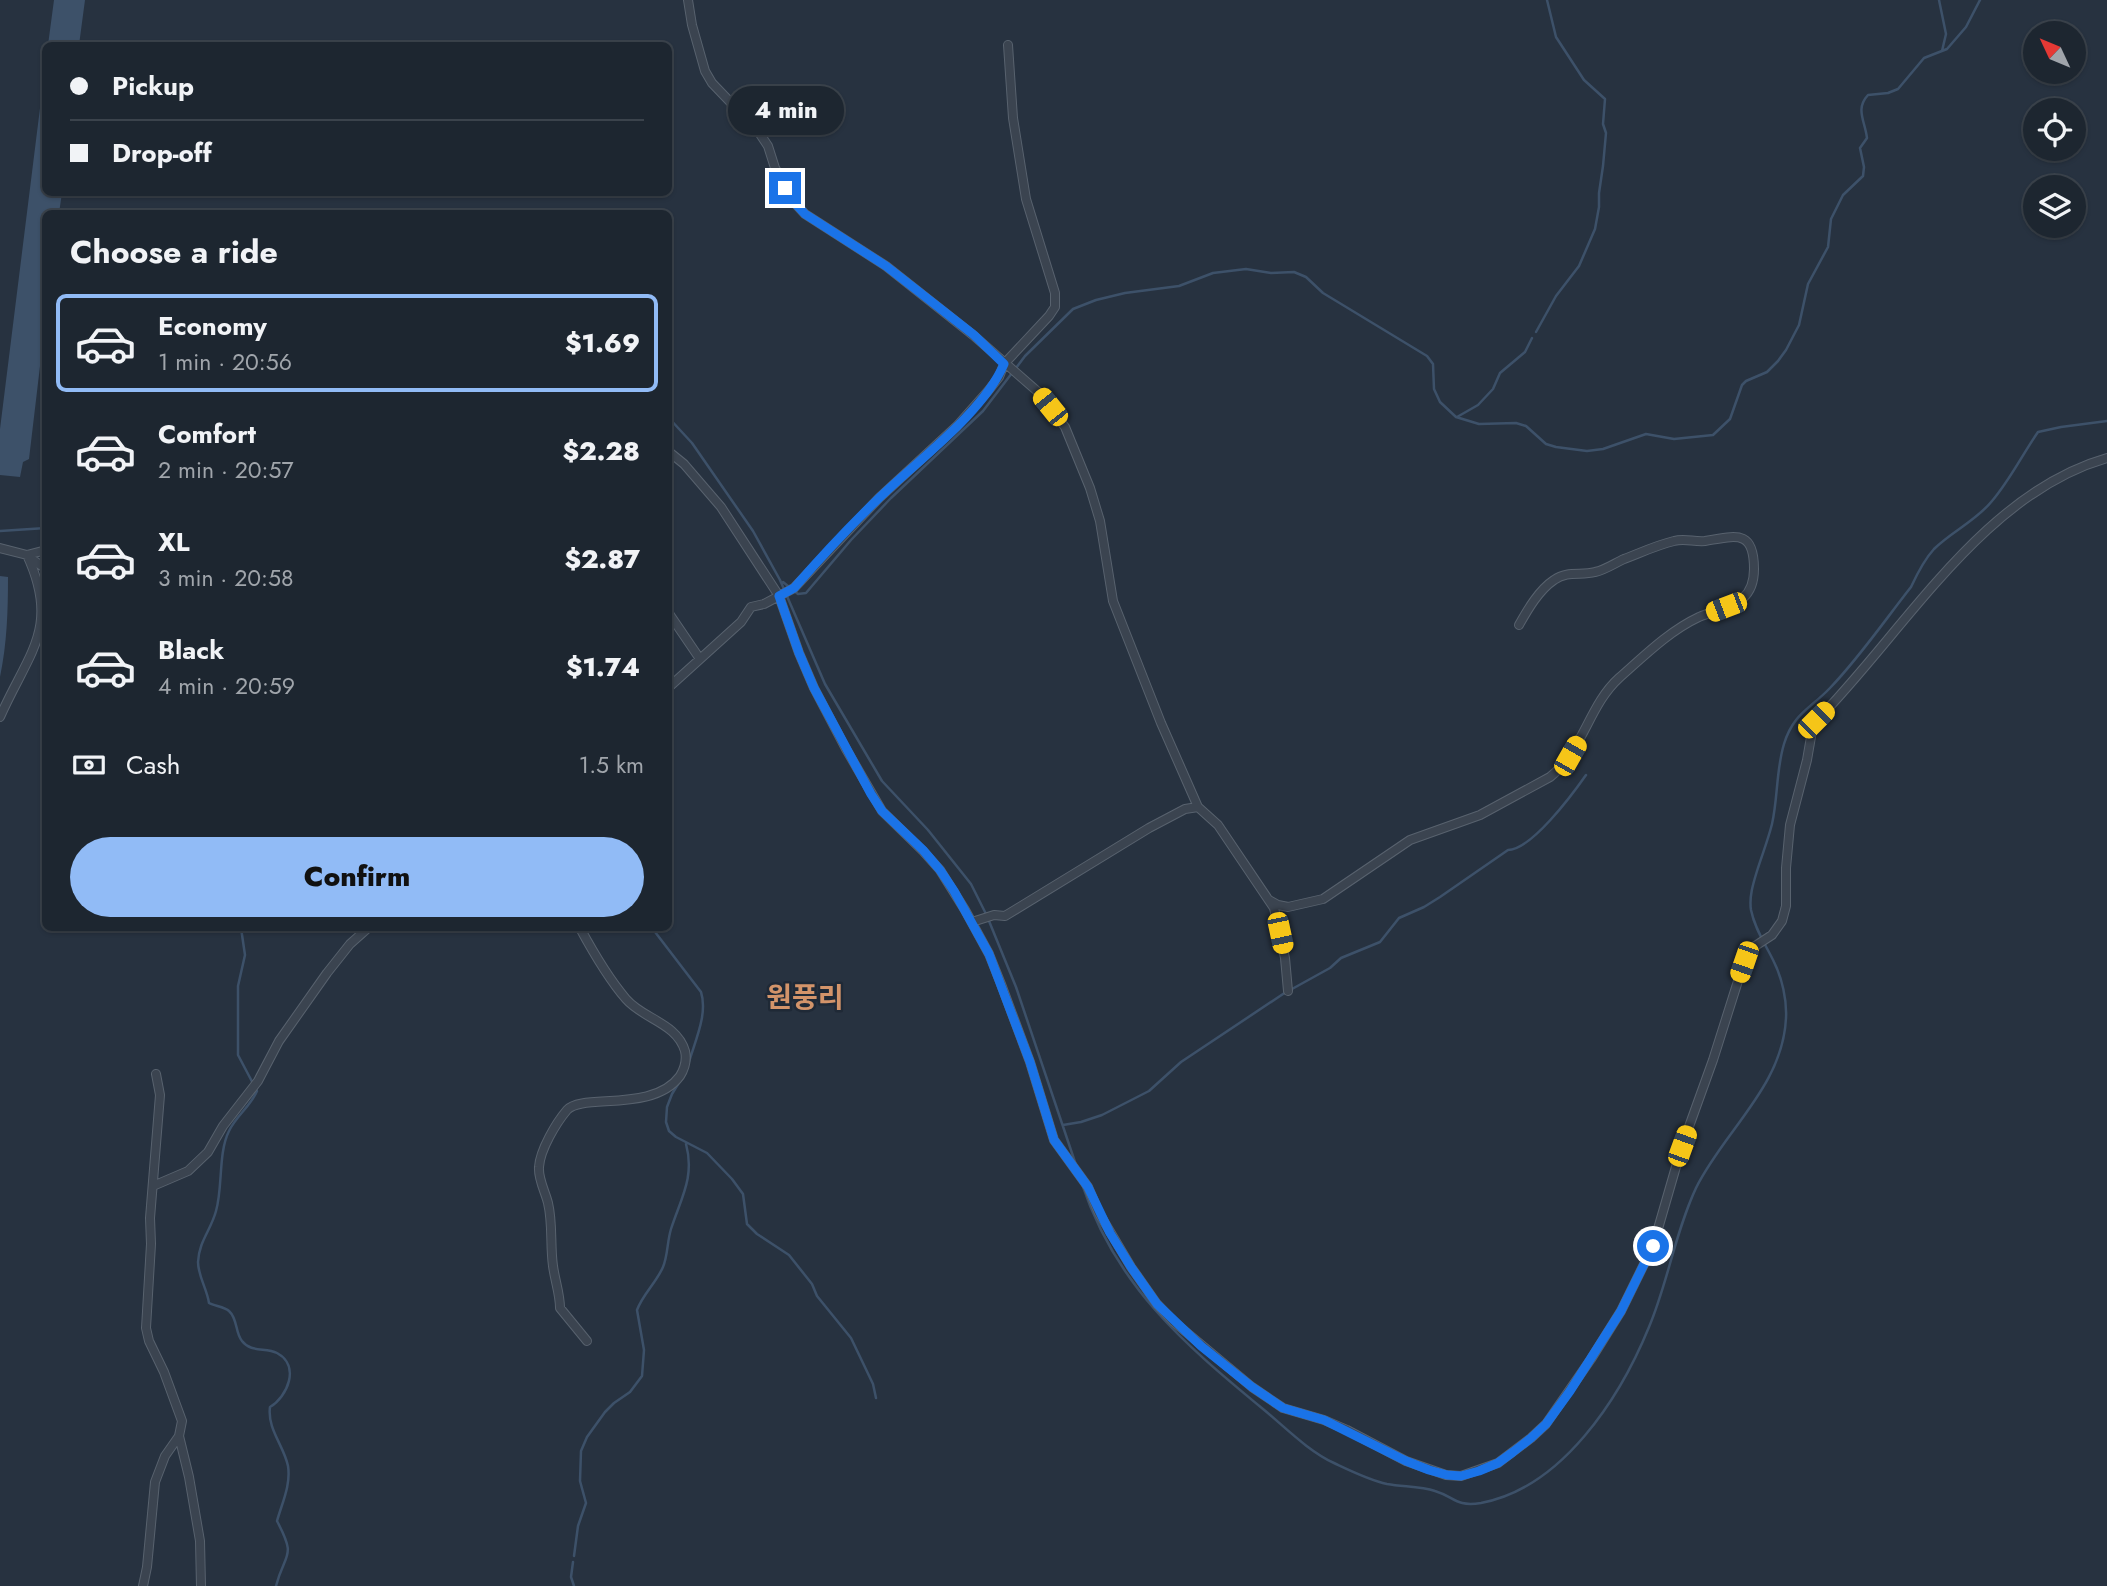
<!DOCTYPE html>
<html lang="en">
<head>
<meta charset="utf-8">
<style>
  :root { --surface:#1d2630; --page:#252e38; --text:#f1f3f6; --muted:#a0a5ab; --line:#3b434c; --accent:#91bbf6 }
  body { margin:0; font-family:Jost,"Noto Sans KR",sans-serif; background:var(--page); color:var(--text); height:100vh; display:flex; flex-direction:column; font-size:26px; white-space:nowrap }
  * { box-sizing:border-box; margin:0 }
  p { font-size:23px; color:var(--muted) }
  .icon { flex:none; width:38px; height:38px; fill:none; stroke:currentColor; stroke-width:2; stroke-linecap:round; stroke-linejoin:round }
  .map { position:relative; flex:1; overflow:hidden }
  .side { position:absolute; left:42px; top:210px; width:630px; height:721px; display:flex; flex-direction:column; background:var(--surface); border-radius:10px; box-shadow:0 2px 5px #0004,0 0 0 2px var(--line) }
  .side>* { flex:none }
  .banner { position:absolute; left:42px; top:42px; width:630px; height:154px; border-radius:10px; box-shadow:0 2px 5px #0004,0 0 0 2px var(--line); display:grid; align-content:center; height:154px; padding:0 28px; background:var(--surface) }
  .needle { width:46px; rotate:314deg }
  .buttons { position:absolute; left:2023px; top:21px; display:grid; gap:14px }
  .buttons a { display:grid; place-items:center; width:63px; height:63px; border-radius:50%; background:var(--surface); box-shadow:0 2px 5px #0004,0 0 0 2px var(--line); font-size:35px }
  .end { position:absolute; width:32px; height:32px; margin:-16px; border:9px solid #1a73e8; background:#fff; box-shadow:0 0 0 4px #fff }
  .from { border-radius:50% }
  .bubble { position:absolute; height:49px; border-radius:24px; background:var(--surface); box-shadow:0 2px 5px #0004,0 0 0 2px var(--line); font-size:23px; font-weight:800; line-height:49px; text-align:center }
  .car { position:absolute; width:21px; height:42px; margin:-21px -10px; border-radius:9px; box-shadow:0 0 5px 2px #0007; background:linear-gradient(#f5c518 24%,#345 0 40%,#f5c518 0 76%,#345 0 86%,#f5c518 0) }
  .banner b { display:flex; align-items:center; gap:24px; height:66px; font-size:26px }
  .banner b+b { border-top:2px solid var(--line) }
  .banner i { width:18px; height:18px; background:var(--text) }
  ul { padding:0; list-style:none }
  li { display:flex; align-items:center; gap:21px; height:98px; margin:0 14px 10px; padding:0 14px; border:4px solid transparent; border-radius:10px }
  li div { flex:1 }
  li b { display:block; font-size:26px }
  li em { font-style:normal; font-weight:800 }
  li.current { border-color:var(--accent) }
  li>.icon { width:63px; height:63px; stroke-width:1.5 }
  h2 { padding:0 28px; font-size:32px; line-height:84px }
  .pay { display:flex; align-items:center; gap:18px; height:77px; padding:0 28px; font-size:26px }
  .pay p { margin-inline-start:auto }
  .cta { display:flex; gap:14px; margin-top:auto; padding:14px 28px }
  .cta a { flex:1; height:80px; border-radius:42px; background:var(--accent); color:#111; font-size:28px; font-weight:800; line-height:80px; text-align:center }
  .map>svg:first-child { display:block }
</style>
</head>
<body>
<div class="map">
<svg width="2107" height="1586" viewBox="0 0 2107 1586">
  <rect width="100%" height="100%" fill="#273240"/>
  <path fill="#3d5169" d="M 54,0 L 85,0 L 79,45 L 48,45 Z
    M 45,68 L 46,192 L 62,193 L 59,213 L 46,214 L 45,324 L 29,459 L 23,462 L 20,477 L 0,475 L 0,429 Z
    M 0,576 L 8,577 C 8,611 7,644 0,677 Z"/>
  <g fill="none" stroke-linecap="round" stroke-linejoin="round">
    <path stroke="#3d5169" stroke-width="2.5" d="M 1939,0 L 1946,34 L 1942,51
      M 1536,332 L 1556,296 L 1579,266 L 1595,229 L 1599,207 L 1599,193 L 1603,166 L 1606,133 L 1603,124 L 1605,99 L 1584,80 L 1556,37 L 1547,0
      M 1016,368 L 1025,356 L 1073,309 L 1096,300 L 1125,293 L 1179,286 L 1213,273 L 1246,269 L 1271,273 L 1294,272 L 1306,277 L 1323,293 L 1427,356 L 1433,364 L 1434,389 L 1440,402 L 1456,417 L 1479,424 L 1516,423 L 1526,426 L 1546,444 L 1556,447 L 1587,451 L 1603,449 L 1646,434 L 1674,439 L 1713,435 L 1730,419 L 1742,385 L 1746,381 L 1767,372 L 1778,361 L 1786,350 L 1799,325 L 1808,284 L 1828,247 L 1831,219 L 1843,195 L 1863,176 L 1864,167 L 1860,148 L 1867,138 C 1865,121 1855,109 1868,95 L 1888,93 L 1898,89 L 1924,58 L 1947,49 L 1966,27 L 1980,0
      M 668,417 L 692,443 L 753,531 L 780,580 L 825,684 L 882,781 L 928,830 L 971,884 L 986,914
      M 1457,417 L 1478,405 L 1493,389 L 1500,373 L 1525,352 L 1532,338
      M 0,531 L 46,528
      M 783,582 L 798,594 L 806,593 L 851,540 L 891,498 L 983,411 L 1012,373
      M 989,921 L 1016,987 L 1076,1165
      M 241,928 L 245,955 L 238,986 L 238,1055 L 257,1091 C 250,1107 236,1116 229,1131 C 218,1153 223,1187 216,1211 C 211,1230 199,1241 198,1262 C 198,1276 207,1289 209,1303 C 215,1306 225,1307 229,1311 C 238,1319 235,1333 242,1341 C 251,1353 266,1347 277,1353 C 301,1366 287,1397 270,1407 C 267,1429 284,1446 288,1466 C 291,1485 282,1503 277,1521 C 297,1559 285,1551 276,1586
      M 652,928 L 701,992 C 708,1014 695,1041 689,1062
      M 1292,989 L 1330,968 L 1341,958 L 1380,942 L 1399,918 L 1424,907 L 1440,897 L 1508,850 C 1531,850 1572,795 1586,775
      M 680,1081 L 672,1094 L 667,1107 L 666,1122 L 669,1131 L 676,1137 L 707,1153 L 732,1179 L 743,1194 L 747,1224 L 757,1234 L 789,1255 L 812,1284 L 817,1296 L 851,1338 L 873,1384 L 876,1398
      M 1063,1125 L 1081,1122 L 1102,1115 L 1149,1091 L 1181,1062 L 1286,992
      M 1082,1184 C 1116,1286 1183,1343 1263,1409 C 1285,1427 1308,1451 1334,1463 C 1351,1471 1369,1480 1387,1484 C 1403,1487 1420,1486 1435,1491 C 1455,1497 1455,1507 1481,1503 C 1562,1488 1620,1398 1649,1327 C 1668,1282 1675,1233 1696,1188 C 1724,1131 1783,1086 1786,1018 C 1787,1000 1782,978 1774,962 C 1766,945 1755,930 1751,910 C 1749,897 1753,884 1757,871 C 1762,855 1768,840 1772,824 C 1778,798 1776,770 1784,744 C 1793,714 1810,709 1830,688 C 1859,658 1885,620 1911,587 C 1917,574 1924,560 1934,549 C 1952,531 1976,521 1992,501 C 2010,480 2022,455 2038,432 L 2061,427 L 2107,421
      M 574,1556 L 578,1526 L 586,1503 L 580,1481 L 581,1451 L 587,1437 L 605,1412 L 614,1403 L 630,1392 L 642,1376 L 644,1350 L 637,1310 C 643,1294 656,1283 663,1267 C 668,1255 667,1242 671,1229 C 681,1198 695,1177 686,1144
      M 573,1562 L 571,1577 L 574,1586"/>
    <defs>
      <path id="street" d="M 688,0 L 692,25 L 705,71 L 712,83 L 758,131 L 768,146 L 775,168 L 793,201 L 805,214 L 886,266 L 973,335 L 1037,391 L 1065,427 L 1090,488 L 1100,521 L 1113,601 L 1161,723 L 1198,807
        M 668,451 L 684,464 L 721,507 L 779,596 L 799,653 L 814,688 L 846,749 L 882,811 L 923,851 L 940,870 L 965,910 L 989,954 L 1001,984 L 1030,1062 L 1054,1140 L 1088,1187 L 1099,1213 L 1131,1267 L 1157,1304 L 1174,1322 L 1252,1387 L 1283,1408 L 1324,1420 L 1347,1430 L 1406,1461 L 1446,1475 L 1461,1476 L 1498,1463 L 1531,1438 L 1546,1424 L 1591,1359 L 1621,1311 L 1653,1246 L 1682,1146 L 1713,1060 L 1744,962 L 1749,950 L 1772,935 L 1782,921 L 1786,906 L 1786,868 L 1790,825 L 1807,760 L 1812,731 L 1817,720 C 1903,633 1983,493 2107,458
        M 0,548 L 27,555 L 46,550
        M 29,557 L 46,569
        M 668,612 L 700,659
        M 668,688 L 741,622 L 751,607 L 764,604 L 794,588 L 879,498 L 957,426 L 988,391 L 999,377 L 1004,364 L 1049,316 L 1055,307 L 1055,293 L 1026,199 L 1013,118 L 1008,45
        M 0,717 C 28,653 61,628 27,555
        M 1269,900 L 1278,905 L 1288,907 L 1323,899 L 1410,840 L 1480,815 L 1550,777 C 1583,751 1589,705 1619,678 C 1644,656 1669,631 1699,617 C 1713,611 1731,608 1743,598 C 1751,591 1754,580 1754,569 C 1754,529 1736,536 1705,541 C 1694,542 1684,538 1674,541 C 1657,545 1640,553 1624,559 C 1615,563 1605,570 1595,572 C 1581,576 1568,570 1554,580 C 1539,590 1528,609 1519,625
        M 972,922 L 994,915 L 1005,916 L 1149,828 L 1185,809 L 1198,807 L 1218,825 L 1274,908 L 1285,958 L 1288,991
        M 580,928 C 593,952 608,978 626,999 C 643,1019 677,1023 685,1051 C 687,1060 685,1068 680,1076 C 653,1113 582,1093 567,1110 C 556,1123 540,1150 539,1167 C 538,1179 545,1191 548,1203 C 553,1224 550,1245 553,1266 C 555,1281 560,1294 560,1308 L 587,1341
        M 156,1074 L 160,1095 L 150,1218 L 151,1244 L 146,1328 L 149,1341 L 164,1372 L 182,1421 L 179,1436 L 189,1477 L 200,1541 L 201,1586
        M 153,1186 L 188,1171 L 208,1152 L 223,1126 L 258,1081 L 279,1041 L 327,973 L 350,944 L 368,928
        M 143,1586 L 147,1567 L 155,1482 L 165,1456 L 179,1436"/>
    </defs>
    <use href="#street" stroke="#58626e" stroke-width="10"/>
    <use href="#street" stroke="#3b4450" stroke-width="8"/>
  </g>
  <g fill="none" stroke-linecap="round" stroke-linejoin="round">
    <path stroke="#1a73e8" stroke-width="9" d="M 785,188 L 793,201 L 805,214 L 886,266 L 974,335 L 1004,364 C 983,413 918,460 879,498 C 850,526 821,557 794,588 L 779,596 L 799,653 L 814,688 L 871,794 L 882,811 L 923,850 L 940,870 L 954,891 L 989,954 L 1030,1062 L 1054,1140 L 1088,1187 L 1110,1233 L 1131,1267 L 1157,1304 L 1201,1346 L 1252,1387 L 1283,1408 L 1324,1420 L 1406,1461 L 1429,1470 L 1447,1475 L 1461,1476 L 1479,1471 L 1498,1463 L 1513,1452 L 1531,1438 L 1546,1424 L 1570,1391 L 1621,1311 L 1653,1246"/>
  </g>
  <g text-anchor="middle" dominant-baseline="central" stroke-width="5" stroke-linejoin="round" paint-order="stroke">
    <g font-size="28" font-weight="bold" fill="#d3946a" stroke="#1f2936">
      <text x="805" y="997">원풍리</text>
    </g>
  </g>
</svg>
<div class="buttons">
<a><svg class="needle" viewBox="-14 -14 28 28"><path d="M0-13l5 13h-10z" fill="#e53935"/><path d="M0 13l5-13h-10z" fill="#a0a5ab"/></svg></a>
<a><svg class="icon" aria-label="locate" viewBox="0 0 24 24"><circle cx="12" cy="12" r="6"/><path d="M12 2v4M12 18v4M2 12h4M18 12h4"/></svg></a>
<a><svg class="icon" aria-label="layers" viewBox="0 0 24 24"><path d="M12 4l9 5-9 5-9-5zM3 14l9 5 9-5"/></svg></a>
</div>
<i class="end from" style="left:1653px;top:1246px"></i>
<i class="end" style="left:785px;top:188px"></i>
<div class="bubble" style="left:728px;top:86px;width:116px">4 min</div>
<i class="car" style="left:1050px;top:407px;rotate:321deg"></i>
<i class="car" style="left:1726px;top:607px;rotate:249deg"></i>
<i class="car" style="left:1816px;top:720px;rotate:45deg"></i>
<i class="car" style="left:1570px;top:756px;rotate:30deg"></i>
<i class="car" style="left:1280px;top:933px;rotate:168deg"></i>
<i class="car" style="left:1744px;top:962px;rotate:199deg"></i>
<i class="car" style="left:1682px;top:1146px;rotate:20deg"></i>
<div class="banner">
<b><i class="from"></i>Pickup</b>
<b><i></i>Drop-off</b>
</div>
<section class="side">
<h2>Choose a ride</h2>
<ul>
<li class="current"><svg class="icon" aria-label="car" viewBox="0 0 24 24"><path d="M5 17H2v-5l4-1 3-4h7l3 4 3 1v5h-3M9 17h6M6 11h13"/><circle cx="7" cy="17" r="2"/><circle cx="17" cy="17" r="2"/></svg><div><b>Economy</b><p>1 min · 20:56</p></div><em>$1.69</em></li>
<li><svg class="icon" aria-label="car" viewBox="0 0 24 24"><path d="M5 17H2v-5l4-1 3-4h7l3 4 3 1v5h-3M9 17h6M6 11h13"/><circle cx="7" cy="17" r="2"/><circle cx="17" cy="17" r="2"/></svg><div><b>Comfort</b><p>2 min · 20:57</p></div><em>$2.28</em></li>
<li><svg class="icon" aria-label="car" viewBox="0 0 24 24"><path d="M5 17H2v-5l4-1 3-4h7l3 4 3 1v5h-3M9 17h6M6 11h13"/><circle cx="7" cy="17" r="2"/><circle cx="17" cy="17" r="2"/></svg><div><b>XL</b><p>3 min · 20:58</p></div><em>$2.87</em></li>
<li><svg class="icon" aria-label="car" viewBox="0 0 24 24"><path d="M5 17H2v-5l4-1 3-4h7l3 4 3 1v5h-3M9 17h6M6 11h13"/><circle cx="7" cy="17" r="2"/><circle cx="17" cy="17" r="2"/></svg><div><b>Black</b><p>4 min · 20:59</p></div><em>$1.74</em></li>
</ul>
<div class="pay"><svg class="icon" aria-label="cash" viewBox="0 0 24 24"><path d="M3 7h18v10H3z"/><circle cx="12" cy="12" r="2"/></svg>Cash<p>1.5 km</p></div>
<div class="cta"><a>Confirm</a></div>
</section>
</div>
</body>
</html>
